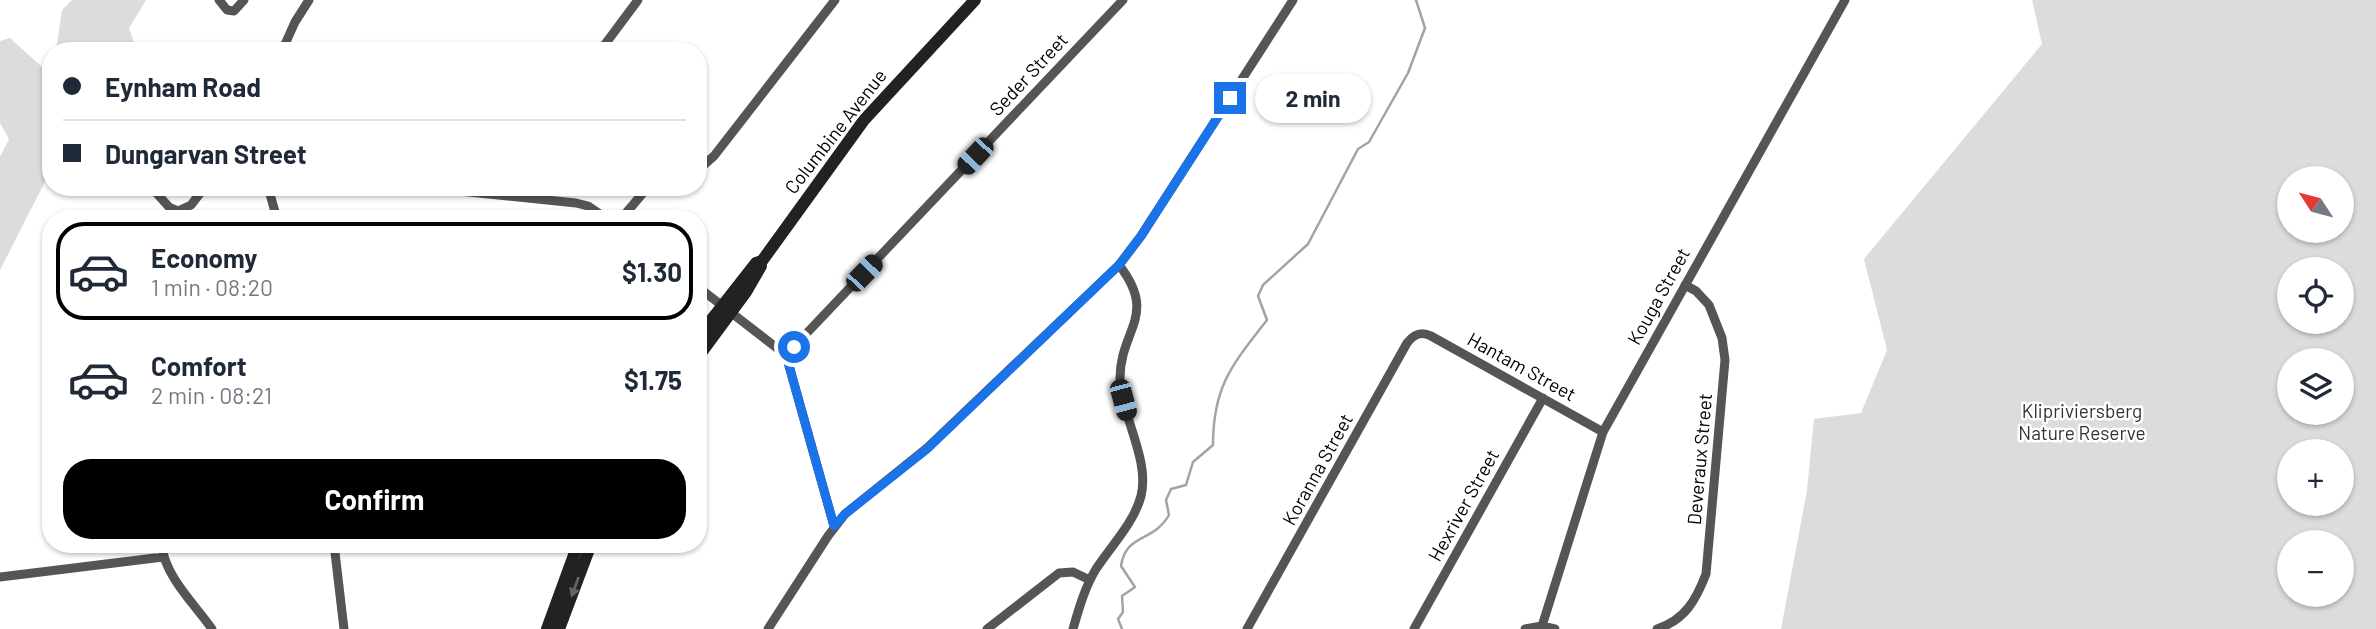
<!DOCTYPE html>
<html lang="en">
<head>
<meta charset="utf-8">
<style>
  :root { --surface:#fff; --page:#f6f6f7; --text:#1f2937; --muted:#747a83; --line:#e0e1e3; --accent:#000 }
  body { margin:0; font-family:Barlow,sans-serif; background:var(--page); color:var(--text); height:100vh; display:flex; flex-direction:column; font-size:26px; white-space:nowrap }
  * { box-sizing:border-box; margin:0 }
  p { font-size:23px; color:var(--muted) }
  .icon { flex:none; width:38px; height:38px; fill:none; stroke:currentColor; stroke-width:2; stroke-linecap:round; stroke-linejoin:round }
  .map { position:relative; flex:1; overflow:hidden }
  .panel { position:absolute; left:42px; top:210px; width:665px; height:343px; display:flex; flex-direction:column; background:var(--surface); border-radius:28px; box-shadow:0 2px 5px #0004 }
  .panel>* { flex:none }
  .hud { position:absolute; left:42px; top:42px; width:665px; height:154px; border-radius:28px; box-shadow:0 2px 5px #0004; display:grid; align-content:center; height:154px; padding:0 21px; background:var(--surface) }
  .needle { width:46px; rotate:306deg }
  .buttons { position:absolute; left:2277px; top:166px; display:grid; gap:14px }
  .buttons a { display:grid; place-items:center; width:77px; height:77px; border-radius:50%; background:var(--surface); box-shadow:0 2px 5px #0004; font-size:35px }
  .end { position:absolute; width:32px; height:32px; margin:-16px; border:9px solid #1a73e8; background:#fff; box-shadow:0 0 0 4px #fff }
  .from { border-radius:50% }
  .bubble { position:absolute; height:49px; border-radius:24px; background:var(--surface); box-shadow:0 2px 5px #0004; font-size:23px; font-weight:700; line-height:49px; text-align:center }
  .car { position:absolute; width:21px; height:42px; margin:-21px -10px; border-radius:9px; box-shadow:0 0 5px 2px #0007; background:linear-gradient(#222 24%,#8ab4d8 0 40%,#222 0 76%,#8ab4d8 0 86%,#222 0) }
  .hud b { display:flex; align-items:center; gap:24px; height:66px; font-size:26px }
  .hud b+b { border-top:2px solid var(--line) }
  .hud i { width:18px; height:18px; background:var(--text) }
  ul { padding:12px 0 0; list-style:none }
  li { display:flex; align-items:center; gap:21px; height:98px; margin:0 14px 10px; padding:0 7px; border:4px solid transparent; border-radius:28px }
  li div { flex:1 }
  li b { display:block; font-size:26px }
  li em { font-style:normal; font-weight:700 }
  li.selected { border-color:var(--accent) }
  li>.icon { width:63px; height:63px; stroke-width:1.5 }
  .button { display:flex; gap:14px; margin-top:auto; padding:14px 21px }
  .button a { flex:1; height:80px; border-radius:28px; background:var(--accent); color:#fff; font-size:28px; font-weight:700; line-height:80px; text-align:center }
  .map>svg:first-child { display:block }
</style>
</head>
<body>
<div class="map">
<svg width="2376" height="629" viewBox="0 0 2376 629">
  <rect width="100%" height="100%" fill="#fff"/>
  <path fill="#dcdcdc" fill-rule="evenodd" d="M 72,0 L 146,0 L 129,28 L 137,51 L 56,51 L 62,10 Z
    M 2032,0 L 2376,0 L 2376,629 L 1781,629 L 1807,490 L 1814,419 L 1861,413 L 1887,350 L 1864,259 L 2042,44 ZM 2289,178 L 2342,178 L 2342,231 L 2289,231 ZM 2289,270 L 2342,270 L 2342,322 L 2289,322 ZM 2289,360 L 2342,360 L 2342,413 L 2289,413 ZM 2289,452 L 2342,452 L 2342,504 L 2289,504 ZM 2289,542 L 2342,542 L 2342,595 L 2289,595 Z
    M 10,38 L 51,75 L 51,170 L 0,270 L 0,157 L 9,139 L 0,123 L 0,41 Z"/>
  <g fill="none" stroke-linecap="round" stroke-linejoin="round">
    <path stroke="#a3a3a3" stroke-width="2.5" d="M 1122,629 L 1118,619 L 1123,612 L 1122,596 L 1135,587 L 1121,566 C 1126,533 1153,543 1169,515 L 1166,500 L 1171,489 L 1186,485 L 1193,462 L 1213,445 C 1213,386 1232,365 1267,320 L 1258,296 L 1263,285 L 1308,244 L 1358,149 L 1369,142 L 1408,73 L 1425,28 L 1416,0"/>
    <path stroke="#555" stroke-width="9" d="M 219,0 L 227,10 L 234,11 L 244,0
      M 282,51 L 295,22 L 309,0
      M 600,51 L 638,0
      M 698,170 L 714,156 L 835,0
      M 151,187 L 169,207 L 178,211 L 191,205 L 205,187
      M 268,187 L 277,219
      M 420,187 L 576,203 L 588,206 L 607,219
      M 621,219 L 648,187
      M 698,287 L 786,355 L 834,526
      M 786,355 L 1123,0
      M 161,544 C 166,578 193,602 212,629
      M 334,544 L 344,629
      M 0,577 L 163,557
      M 1542,626 L 1603,432 L 1845,0
      M 768,629 L 828,536 L 845,514 L 927,448 L 1119,265 L 1141,236 L 1293,0
      M 987,629 L 1059,573 L 1073,572 L 1090,580
      M 1073,629 C 1079,608 1085,587 1096,569 C 1111,546 1134,523 1141,496 C 1150,460 1122,417 1120,380 C 1119,330 1159,316 1119,265
      M 1247,629 L 1407,343 C 1414,334 1421,331 1431,336 L 1603,432
      M 1414,629 L 1543,398
      M 1525,629 L 1542,626 L 1555,629
      M 1657,629 C 1685,620 1696,600 1706,574 L 1725,360 L 1722,338 L 1709,305 L 1696,291 L 1685,285"/>
    <path stroke="#222" stroke-width="12" d="M 698,337 L 756,263 L 762,261 L 864,120 L 975,0
      M 698,357 L 746,292 L 761,266
      M 547,629 L 578,544
      M 559,629 L 591,544"/>
  </g>
  <defs><path id="oneway-solid" d="M-6-.8H1V-3.2L6.5 0L1 3.2V.8H-6Z" transform="scale(1.75)"/></defs>
  <use fill="#646464" href="#oneway-solid" transform="translate(575 587) rotate(110)"/>
  <g fill="none" stroke-linecap="round" stroke-linejoin="round">
    <path stroke="#1a73e8" stroke-width="9" d="M 794,347 L 786,355 L 834,526 L 845,514 L 927,449 L 1119,265 L 1141,236 L 1230,98"/>
  </g>
  <g text-anchor="middle" dominant-baseline="central" stroke-width="5" stroke-linejoin="round" paint-order="stroke">
    <g font-size="19" fill="#000" stroke="#fff">
      <text transform="translate(1028 74) rotate(-47)">Seder Street</text>
      <text transform="translate(835 131) rotate(-52)">Columbine Avenue</text>
      <text transform="translate(1658 296) rotate(-61)">Kouga Street</text>
      <text transform="translate(1522 366) rotate(29)">Hantam Street</text>
      <text transform="translate(1699 459) rotate(-85)">Deveraux Street</text>
      <text transform="translate(1317 469) rotate(-61)">Koranna Street</text>
      <text transform="translate(1463 505) rotate(-61)">Hexriver Street</text>
    </g>
    <g font-size="19" fill="#333" stroke="#fff">
      <text x="2082" y="410">Klipriviersberg<tspan x="2082" dy="22">Nature Reserve</tspan></text>
    </g>
  </g>
</svg>
<div class="buttons">
<a><svg class="needle" viewBox="-14 -14 28 28"><path d="M0-13l5 13h-10z" fill="#e53935"/><path d="M0 13l5-13h-10z" fill="#747a83"/></svg></a>
<a><svg class="icon" aria-label="locate" viewBox="0 0 24 24"><circle cx="12" cy="12" r="6"/><path d="M12 2v4M12 18v4M2 12h4M18 12h4"/></svg></a>
<a><svg class="icon" aria-label="layers" viewBox="0 0 24 24"><path d="M12 4l9 5-9 5-9-5zM3 14l9 5 9-5"/></svg></a>
<a>+</a>
<a>−</a>
</div>
<i class="end from" style="left:794px;top:347px"></i>
<i class="end" style="left:1230px;top:98px"></i>
<div class="bubble" style="left:1255px;top:74px;width:116px">2 min</div>
<i class="car" style="left:975px;top:156px;rotate:223deg"></i>
<i class="car" style="left:864px;top:273px;rotate:44deg"></i>
<i class="car" style="left:1123px;top:400px;rotate:165deg"></i>
<div class="hud">
<b><i class="from"></i>Eynham Road</b>
<b><i></i>Dungarvan Street</b>
</div>
<section class="panel">
<ul>
<li class="selected"><svg class="icon" aria-label="car" viewBox="0 0 24 24"><path d="M5 17H2v-5l4-1 3-4h7l3 4 3 1v5h-3M9 17h6M6 11h13"/><circle cx="7" cy="17" r="2"/><circle cx="17" cy="17" r="2"/></svg><div><b>Economy</b><p>1 min · 08:20</p></div><em>$1.30</em></li>
<li><svg class="icon" aria-label="car" viewBox="0 0 24 24"><path d="M5 17H2v-5l4-1 3-4h7l3 4 3 1v5h-3M9 17h6M6 11h13"/><circle cx="7" cy="17" r="2"/><circle cx="17" cy="17" r="2"/></svg><div><b>Comfort</b><p>2 min · 08:21</p></div><em>$1.75</em></li>
</ul>
<div class="button"><a>Confirm</a></div>
</section>
</div>
</body>
</html>
